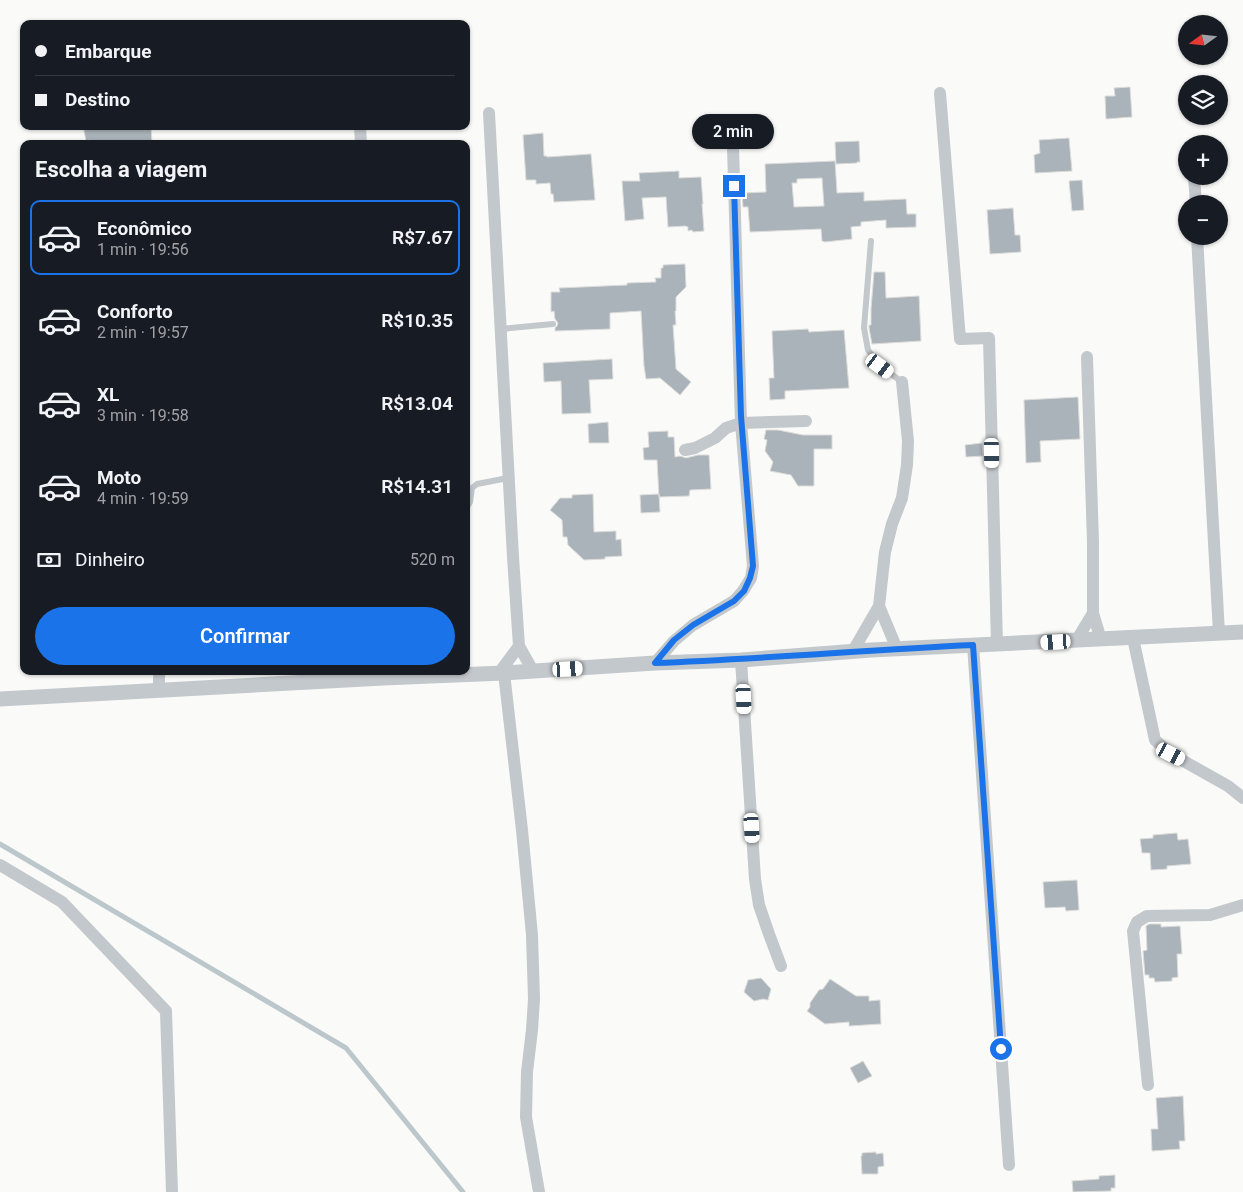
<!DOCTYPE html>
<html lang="pt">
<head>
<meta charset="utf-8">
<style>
  :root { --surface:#171b24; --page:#242831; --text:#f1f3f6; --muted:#9ea1a6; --line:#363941; --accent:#1a73e8 }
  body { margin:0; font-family:Roboto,sans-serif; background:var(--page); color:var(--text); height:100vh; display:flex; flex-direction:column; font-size:19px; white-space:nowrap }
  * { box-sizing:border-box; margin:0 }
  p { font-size:16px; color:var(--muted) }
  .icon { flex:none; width:28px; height:28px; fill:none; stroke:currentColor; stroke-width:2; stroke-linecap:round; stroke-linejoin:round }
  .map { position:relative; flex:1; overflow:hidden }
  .side { position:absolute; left:20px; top:140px; width:450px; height:535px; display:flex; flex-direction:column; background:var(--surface); border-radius:10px; box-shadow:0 1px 4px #0004 }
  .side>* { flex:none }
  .guide { position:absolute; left:20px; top:20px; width:450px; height:110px; border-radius:10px; box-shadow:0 1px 4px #0004; display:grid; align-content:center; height:110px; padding:0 15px; background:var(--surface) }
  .needle { width:32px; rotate:255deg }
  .buttons { position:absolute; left:1178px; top:15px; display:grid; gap:10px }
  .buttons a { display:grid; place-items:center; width:50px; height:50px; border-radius:50%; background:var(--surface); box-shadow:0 1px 4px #0004; font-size:25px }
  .end { position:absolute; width:22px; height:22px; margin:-11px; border:6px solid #1a73e8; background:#fff; box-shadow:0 0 0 2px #fff }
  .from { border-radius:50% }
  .bubble { position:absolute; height:35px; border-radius:18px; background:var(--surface); box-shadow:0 1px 4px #0004; font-size:16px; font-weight:600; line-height:35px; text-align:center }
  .car { position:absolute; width:15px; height:30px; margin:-15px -8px; border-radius:6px; box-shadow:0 0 4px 1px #0007; background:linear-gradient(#fff 24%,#345 0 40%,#fff 0 76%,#345 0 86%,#fff 0) }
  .guide b { display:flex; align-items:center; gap:18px; height:48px; font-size:19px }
  .guide b+b { border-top:1px solid var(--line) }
  .guide i { width:12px; height:12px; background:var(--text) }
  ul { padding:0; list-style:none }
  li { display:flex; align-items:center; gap:15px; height:75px; margin:0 10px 8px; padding:0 5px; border:2px solid transparent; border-radius:10px }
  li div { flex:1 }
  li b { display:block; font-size:19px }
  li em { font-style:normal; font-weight:600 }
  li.active { border-color:var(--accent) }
  li>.icon { width:45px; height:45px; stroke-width:1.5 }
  h2 { padding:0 15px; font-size:22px; line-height:60px }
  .pay { display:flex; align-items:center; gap:12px; height:55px; padding:0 15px; font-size:19px }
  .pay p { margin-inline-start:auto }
  .action { display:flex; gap:10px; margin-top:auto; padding:10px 15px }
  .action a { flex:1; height:58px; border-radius:30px; background:var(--accent); color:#fff; font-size:20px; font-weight:600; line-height:58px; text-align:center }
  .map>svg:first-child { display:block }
</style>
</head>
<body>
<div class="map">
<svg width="1243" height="1192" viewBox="0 0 1243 1192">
  <rect width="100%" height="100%" fill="#fafaf8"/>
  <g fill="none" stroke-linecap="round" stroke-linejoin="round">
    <path stroke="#bbc7cb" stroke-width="5" d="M 0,844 L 346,1048 L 463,1192"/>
  </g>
  <path fill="#aab3b9" stroke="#dcdcda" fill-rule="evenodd" d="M 1130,87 L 1132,117 L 1106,119 L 1105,96 L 1115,96 L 1114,88 Z
    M 83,126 L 151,126 L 152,144 L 90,144 L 90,140 L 86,141 Z
    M 543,133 L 544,156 L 547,156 L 547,157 L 591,154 L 595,200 L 554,202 L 553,194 L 551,194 L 550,183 L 536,184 L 536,180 L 526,180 L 523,135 Z
    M 1069,138 L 1072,171 L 1035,173 L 1034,155 L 1040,153 L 1039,140 Z
    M 859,141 L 860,162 L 857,162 L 857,163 L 836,164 L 835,142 Z
    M 835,161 L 837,193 L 864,192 L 864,201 L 906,199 L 907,214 L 916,214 L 916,227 L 886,228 L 886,220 L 861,222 L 861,226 L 851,227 L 852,239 L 825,242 L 822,241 L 821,229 L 750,232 L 748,207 L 743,207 L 742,193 L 766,192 L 765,164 ZM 822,178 L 824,206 L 794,207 L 792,183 L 797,183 L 797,179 Z
    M 679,171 L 679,178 L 701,177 L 703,204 L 702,204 L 704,231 L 693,232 L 692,230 L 688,231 L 688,227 L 685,226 L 668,227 L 666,197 L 642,198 L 644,219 L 625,221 L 622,181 L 640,181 L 639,173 Z
    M 1082,180 L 1084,210 L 1072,211 L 1069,181 Z
    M 1013,208 L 1015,235 L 1020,235 L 1021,252 L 990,254 L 987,210 Z
    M 685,264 L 686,287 L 676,297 L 676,311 L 675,311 L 676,325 L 673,325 L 676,369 L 691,382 L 680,395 L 660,378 L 646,379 L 644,366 L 641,311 L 610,313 L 610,329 L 555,331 L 555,328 L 557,326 L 558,323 L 555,319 L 554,311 L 551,312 L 551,292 L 560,292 L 559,288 L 627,285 L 627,283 L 656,282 L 655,278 L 661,278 L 661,268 L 663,268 L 663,265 Z
    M 874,272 L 885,272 L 886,298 L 919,296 L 921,341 L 872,344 L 869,328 L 869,325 L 871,325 L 871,309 Z
    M 808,329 L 809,332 L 844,330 L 849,388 L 785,391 L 785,399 L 770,400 L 769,378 L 774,378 L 772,331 Z
    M 612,359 L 613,379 L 589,380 L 591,413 L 562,414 L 561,381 L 544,382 L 543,363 Z
    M 1078,397 L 1080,439 L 1040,441 L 1041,462 L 1026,463 L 1024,400 Z
    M 608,422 L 609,443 L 589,443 L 588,424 Z
    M 766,430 L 778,430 L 803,435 L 832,435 L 832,449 L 814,449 L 814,486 L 798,486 L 791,475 L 770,471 L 773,462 L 765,451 L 767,440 L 764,439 Z
    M 668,431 L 668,437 L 674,437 L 675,457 L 680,456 L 686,458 L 698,455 L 709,455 L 711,489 L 690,490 L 689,496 L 659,497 L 657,460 L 644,460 L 643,448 L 649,447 L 648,432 Z
    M 982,443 L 983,456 L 966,457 L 965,445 Z
    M 593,494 L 594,532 L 616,531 L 616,540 L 621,539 L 622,556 L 605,557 L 605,559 L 584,560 L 568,545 L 567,537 L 563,537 L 562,520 L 550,510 L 560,498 L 572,498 L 572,495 Z
    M 659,494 L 660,512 L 641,513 L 640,495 Z
    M 1177,833 L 1178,840 L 1188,839 L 1191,864 L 1167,866 L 1167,869 L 1151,870 L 1150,853 L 1142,853 L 1140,839 L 1153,838 L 1153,835 Z
    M 1077,880 L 1079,910 L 1066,911 L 1065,907 L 1045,908 L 1043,882 Z
    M 1149,924 L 1161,924 L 1161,927 L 1180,926 L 1182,954 L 1177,954 L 1178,977 L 1172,978 L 1172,981 L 1155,982 L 1154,978 L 1149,978 L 1149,975 L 1145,975 L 1143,951 L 1147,950 L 1146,926 Z
    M 761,978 L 771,989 L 768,1000 L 763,999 L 754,1001 L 744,992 L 748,980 Z
    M 830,979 L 856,996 L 869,996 L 869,1001 L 880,1000 L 881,1024 L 849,1026 L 849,1022 L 825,1024 L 807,1011 L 810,1007 L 810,1003 L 819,990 L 823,989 Z
    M 863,1061 L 872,1076 L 858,1083 L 850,1068 Z
    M 1183,1096 L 1185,1141 L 1179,1141 L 1180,1149 L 1152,1151 L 1151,1129 L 1158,1129 L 1156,1098 Z
    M 876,1152 L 876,1154 L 883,1153 L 884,1166 L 878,1167 L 878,1174 L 862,1174 L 861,1156 L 862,1156 L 862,1153 Z
    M 1115,1175 L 1115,1188 L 1111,1188 L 1111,1191 L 1073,1192 L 1072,1181 L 1099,1179 L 1099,1176 Z"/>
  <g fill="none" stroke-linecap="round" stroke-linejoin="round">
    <path stroke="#c3c8cc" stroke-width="6" d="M 871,241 L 864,328 L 868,350 L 880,366 L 902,382
      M 501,329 L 553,324
      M 466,509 L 470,502 L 472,488 L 477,484 L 508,478"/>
    <path stroke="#c3c8cc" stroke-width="12" d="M 940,93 L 960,339 L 989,338 L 997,644
      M 489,113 L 513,557 L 519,646 L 533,671
      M 360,126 L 361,144
      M 1194,176 L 1196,204
      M 1197,236 L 1219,633
      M 1087,357 L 1093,542 L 1093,613 L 1101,640
      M 685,450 L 695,448 L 715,438 L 726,428 L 741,423 L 806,421
      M 879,606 L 897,649
      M 1133,638 L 1155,740 L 1171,754 L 1228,786 L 1243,798
      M 1076,641 L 1093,613
      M 973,645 L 1009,1165
      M 853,651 L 879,606 L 885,552 L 892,524 L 902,498 L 907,465 L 908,441 L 902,382
      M 741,660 L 755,879 L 759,905 L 769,934 L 781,966
      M 655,663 L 674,641 L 693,625 L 734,601 L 743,591 L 751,578 L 753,566 L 741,423 L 733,147
      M 159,671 L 159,690
      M 499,673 L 519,646
      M 504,673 L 522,830 L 532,935 L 534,999 L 532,1030 L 527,1072 L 526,1117 L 539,1192
      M 0,865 L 62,902 L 166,1011 L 172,1192
      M 1148,1085 L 1133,931 L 1137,922 L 1147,916 L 1210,915 L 1243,905"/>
    <path stroke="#c3c8cc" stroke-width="15" d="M 0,699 L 383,678 L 504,673 L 655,663 L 741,660 L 871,650 L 1243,632"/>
  </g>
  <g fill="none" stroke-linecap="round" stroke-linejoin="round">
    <path stroke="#1a73e8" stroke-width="6" d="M 734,186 L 741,416 L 753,566 L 750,578 L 744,591 L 734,601 L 693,625 L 674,640 L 655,663 C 761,659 867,650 973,645 L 1001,1049"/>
  </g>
</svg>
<div class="buttons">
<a><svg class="needle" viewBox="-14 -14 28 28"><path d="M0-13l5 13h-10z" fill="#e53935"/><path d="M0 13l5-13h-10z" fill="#9ea1a6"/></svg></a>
<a><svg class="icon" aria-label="layers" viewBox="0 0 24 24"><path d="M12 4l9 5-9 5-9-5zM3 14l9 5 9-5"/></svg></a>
<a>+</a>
<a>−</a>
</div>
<i class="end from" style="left:1001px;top:1049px"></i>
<i class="end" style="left:734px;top:186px"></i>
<div class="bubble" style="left:692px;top:114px;width:82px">2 min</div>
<i class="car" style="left:880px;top:366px;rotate:126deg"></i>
<i class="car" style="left:992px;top:453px;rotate:179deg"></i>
<i class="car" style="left:1056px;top:642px;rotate:267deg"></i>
<i class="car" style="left:568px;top:669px;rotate:87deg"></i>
<i class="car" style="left:744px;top:699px;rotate:177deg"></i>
<i class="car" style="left:1171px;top:754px;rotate:117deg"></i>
<i class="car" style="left:752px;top:828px;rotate:176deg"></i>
<div class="guide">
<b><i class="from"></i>Embarque</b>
<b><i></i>Destino</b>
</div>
<section class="side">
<h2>Escolha a viagem</h2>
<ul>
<li class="active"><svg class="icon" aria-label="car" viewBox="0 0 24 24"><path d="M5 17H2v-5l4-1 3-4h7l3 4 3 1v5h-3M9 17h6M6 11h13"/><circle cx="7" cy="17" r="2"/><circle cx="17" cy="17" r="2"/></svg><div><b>Econômico</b><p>1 min · 19:56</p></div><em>R$7.67</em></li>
<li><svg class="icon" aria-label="car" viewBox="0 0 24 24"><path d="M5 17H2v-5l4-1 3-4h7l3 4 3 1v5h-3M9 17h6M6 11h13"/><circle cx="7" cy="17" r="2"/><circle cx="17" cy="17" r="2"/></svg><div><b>Conforto</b><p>2 min · 19:57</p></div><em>R$10.35</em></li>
<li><svg class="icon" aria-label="car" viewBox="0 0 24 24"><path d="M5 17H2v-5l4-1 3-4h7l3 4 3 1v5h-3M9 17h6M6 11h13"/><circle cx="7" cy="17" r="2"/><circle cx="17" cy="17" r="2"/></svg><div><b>XL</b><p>3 min · 19:58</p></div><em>R$13.04</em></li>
<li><svg class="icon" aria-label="car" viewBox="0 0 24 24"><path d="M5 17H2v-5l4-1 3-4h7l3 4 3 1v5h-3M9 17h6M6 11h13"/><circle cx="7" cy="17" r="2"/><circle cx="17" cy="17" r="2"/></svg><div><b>Moto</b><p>4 min · 19:59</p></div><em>R$14.31</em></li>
</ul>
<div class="pay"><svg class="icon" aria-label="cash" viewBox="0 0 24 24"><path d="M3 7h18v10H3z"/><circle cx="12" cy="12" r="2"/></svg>Dinheiro<p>520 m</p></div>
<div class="action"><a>Confirmar</a></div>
</section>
</div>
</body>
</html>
